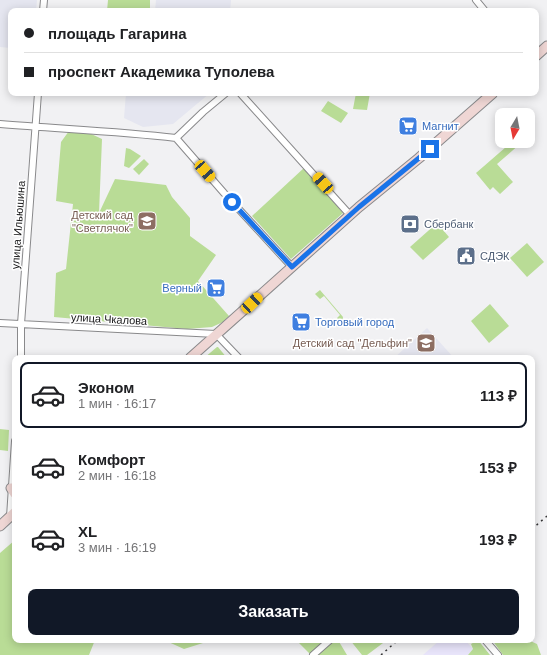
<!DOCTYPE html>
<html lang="ru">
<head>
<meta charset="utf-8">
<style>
  :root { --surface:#fff; --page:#f2f2f2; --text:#202124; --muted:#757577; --line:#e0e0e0; --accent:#111827 }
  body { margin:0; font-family:Helvetica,sans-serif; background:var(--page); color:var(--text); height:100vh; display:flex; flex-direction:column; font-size:15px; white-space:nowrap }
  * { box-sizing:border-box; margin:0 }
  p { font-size:13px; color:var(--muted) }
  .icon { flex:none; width:22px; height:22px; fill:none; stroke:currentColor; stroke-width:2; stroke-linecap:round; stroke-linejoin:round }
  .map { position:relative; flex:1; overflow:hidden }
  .details { position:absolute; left:12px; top:355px; width:523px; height:288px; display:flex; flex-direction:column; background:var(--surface); border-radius:8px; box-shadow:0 2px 10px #0003 }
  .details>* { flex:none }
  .top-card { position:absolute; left:8px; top:8px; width:531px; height:88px; border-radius:8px; box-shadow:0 2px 10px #0003; display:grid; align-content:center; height:88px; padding:0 16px; background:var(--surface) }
  .needle { width:26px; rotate:190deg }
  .fabs { position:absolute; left:495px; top:108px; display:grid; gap:8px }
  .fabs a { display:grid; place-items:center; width:40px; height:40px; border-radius:8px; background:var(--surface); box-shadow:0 2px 10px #0003; font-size:20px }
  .end { position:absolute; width:18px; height:18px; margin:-9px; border:5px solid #1a73e8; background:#fff; box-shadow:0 0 0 2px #fff }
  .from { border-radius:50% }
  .car { position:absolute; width:12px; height:24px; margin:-12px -6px; border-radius:5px; box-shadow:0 0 3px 1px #0007; background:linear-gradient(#f5c518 24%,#345 0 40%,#f5c518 0 76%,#345 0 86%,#f5c518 0) }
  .top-card b { display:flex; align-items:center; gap:14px; height:38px; font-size:15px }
  .top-card b+b { border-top:1px solid var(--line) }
  .top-card i { width:10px; height:10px; background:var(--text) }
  ul { padding:7px 0 0; list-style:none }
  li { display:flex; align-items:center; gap:12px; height:66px; margin:0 8px 6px; padding:0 8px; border:2px solid transparent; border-radius:8px }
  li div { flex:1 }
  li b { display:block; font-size:15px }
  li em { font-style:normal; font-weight:700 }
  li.active { border-color:var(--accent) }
  li>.icon { width:36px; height:36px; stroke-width:1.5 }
  .cta { display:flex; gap:8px; margin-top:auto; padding:8px 16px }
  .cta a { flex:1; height:46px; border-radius:8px; background:var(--accent); color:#fff; font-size:16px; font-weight:700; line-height:46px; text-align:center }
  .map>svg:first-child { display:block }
</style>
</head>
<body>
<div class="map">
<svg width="547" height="655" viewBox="0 0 547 655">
  <rect width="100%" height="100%" fill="#f1f1f3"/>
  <path fill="#e8e4fa" d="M 440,640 L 465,640 L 473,649 L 468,655 L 423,655 Z"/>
  <path fill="#e5e6f0" d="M 0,0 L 37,0 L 36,11 L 11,11 L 11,48 L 0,47 Z
    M 156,0 L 231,0 L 230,11 L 155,11 Z
    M 126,93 L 210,93 L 173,124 L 143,127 L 124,118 Z
    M 427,328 L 454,358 L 394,358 Z"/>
  <path fill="#b9dc96" d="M 108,0 L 150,0 L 150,11 L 107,11 Z
    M 356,93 L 370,93 L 367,110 L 353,109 Z
    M 328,101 L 348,113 L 341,123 L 321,111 Z
    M 69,131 L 87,132 L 102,139 L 99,213 L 115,179 L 166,185 L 172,197 L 190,218 L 190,236 L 216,255 L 198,281 L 229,316 L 223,322 L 212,327 L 187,329 L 54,317 L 56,273 L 66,269 L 73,204 L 56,201 L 61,142 Z
    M 513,141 L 518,141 L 521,143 L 497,164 L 513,182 L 500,194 L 493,187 L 490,190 L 476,173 Z
    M 126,148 L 130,149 L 141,156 L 129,168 L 124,166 Z
    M 144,159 L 149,164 L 139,175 L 133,169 Z
    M 305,167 L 343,213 L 291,259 L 252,216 Z
    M 437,223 L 449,237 L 423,260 L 410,247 Z
    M 527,243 L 544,262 L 527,277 L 510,258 Z
    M 320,290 L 343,317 L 342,323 L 337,318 L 340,315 L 324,296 L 320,299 L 315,294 Z
    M 490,304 L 509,326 L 489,343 L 471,321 Z
    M 218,347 L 227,358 L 204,358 L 217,347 Z
    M 0,429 L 9,430 L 8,451 L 0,450 Z
    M 15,540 L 15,640 L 95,640 L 89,655 L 0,655 L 0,553 Z
    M 164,640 L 209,640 L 203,643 L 184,649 Z
    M 296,640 L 338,640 L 347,655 L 311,655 Z
    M 350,640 L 387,640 L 367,655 L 362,655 Z
    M 478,640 L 490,655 L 468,655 L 473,649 L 471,644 Z
    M 492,640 L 528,640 L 537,644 L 541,655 L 503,655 Z"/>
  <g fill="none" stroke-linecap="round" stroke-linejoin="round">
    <defs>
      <path id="minor" d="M 476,0 L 485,11
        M 43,11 L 44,0
        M 240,93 L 350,215
        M 0,124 C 59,129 117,131 176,138
        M 176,138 L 224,193 L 292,267
        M 176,138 L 203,112 L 226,93
        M 0,323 L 216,334 L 239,358
        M 21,358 L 21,324 L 38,93
        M 10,517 L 15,441
        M 485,640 L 498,655
        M 313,655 L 330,640"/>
      <path id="secondary" d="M 536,56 L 547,46
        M 190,358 L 359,207 L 419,158 L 493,93
        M 11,488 L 15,494
        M 0,526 L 15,512"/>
    </defs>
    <use href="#minor" stroke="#89898b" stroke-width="8"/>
    <use href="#secondary" stroke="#89898b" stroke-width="11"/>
    <use href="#minor" stroke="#fff" stroke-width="6"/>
    <use href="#secondary" stroke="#efd6d4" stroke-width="9"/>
    <path stroke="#353536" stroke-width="1.5" stroke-dasharray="2 4" stroke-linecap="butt" d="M 532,529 L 547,516
      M 381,655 L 398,640"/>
  </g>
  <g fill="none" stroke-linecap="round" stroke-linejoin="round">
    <path stroke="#1a73e8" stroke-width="5" d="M 232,202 L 292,267 L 359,207 L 430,149"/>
  </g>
  <defs>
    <symbol id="supermarket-square" viewBox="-11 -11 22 22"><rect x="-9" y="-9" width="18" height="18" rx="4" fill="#3f7fe0" stroke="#fff"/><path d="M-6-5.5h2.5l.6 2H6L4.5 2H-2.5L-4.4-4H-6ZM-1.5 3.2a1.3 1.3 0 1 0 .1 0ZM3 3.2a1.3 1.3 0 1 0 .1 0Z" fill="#fff"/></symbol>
    <symbol id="school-square" viewBox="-11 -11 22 22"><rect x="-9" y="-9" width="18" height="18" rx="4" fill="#8d6e63" stroke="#fff"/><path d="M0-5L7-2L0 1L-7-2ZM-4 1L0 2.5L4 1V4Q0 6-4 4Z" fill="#fff"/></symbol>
    <symbol id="bank-square" viewBox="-11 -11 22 22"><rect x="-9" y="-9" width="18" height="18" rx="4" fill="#5c6f8a" stroke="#fff"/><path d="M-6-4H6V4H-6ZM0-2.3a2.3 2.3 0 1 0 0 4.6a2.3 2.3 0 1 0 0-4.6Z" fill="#fff"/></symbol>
    <symbol id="civic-square" viewBox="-11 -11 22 22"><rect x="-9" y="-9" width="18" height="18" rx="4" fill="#5c6f8a" stroke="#fff"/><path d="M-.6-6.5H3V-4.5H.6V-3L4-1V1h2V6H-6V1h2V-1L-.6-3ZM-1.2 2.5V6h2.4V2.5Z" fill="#fff"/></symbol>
  </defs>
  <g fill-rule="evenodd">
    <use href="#supermarket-square" x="397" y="115" width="22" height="22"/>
    <use href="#school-square" x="136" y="210" width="22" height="22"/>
    <use href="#bank-square" x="399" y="213" width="22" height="22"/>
    <use href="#civic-square" x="455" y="245" width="22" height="22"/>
    <use href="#supermarket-square" x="205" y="277" width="22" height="22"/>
    <use href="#supermarket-square" x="290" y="311" width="22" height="22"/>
    <use href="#school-square" x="415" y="332" width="22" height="22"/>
  </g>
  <g text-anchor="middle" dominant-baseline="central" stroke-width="3" stroke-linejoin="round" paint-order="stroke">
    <g font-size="11" fill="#366cbe" stroke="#fff" text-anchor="start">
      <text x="422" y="126">Магнит</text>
      <text x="202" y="288" text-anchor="end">Верный</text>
      <text x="315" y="322">Торговый город</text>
    </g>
    <g font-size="11" fill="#785e54" stroke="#fff" text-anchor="end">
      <text x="133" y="215">Детский сад<tspan x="133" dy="13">"Светлячок"</tspan></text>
      <text x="412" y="343">Детский сад "Дельфин"</text>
    </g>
    <g font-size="11" fill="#4e5e75" stroke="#fff" text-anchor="start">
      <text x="424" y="224">Сбербанк</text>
      <text x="480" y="256">СДЭК</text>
    </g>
    <g font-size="11" fill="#161617" stroke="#fff">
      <text transform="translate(18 225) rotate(-86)">улица Ильюшина</text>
      <text transform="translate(109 319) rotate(3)">улица Чкалова</text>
    </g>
  </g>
</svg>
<div class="fabs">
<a><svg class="needle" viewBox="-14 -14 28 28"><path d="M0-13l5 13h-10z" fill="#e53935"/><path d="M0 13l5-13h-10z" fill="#757577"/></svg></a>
</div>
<i class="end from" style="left:232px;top:202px"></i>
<i class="end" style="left:430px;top:149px"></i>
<i class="car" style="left:205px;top:171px;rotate:139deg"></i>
<i class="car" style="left:323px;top:183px;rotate:318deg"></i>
<i class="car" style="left:252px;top:303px;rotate:47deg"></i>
<div class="top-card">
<b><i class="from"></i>площадь Гагарина</b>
<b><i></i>проспект Академика Туполева</b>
</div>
<section class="details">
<ul>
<li class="active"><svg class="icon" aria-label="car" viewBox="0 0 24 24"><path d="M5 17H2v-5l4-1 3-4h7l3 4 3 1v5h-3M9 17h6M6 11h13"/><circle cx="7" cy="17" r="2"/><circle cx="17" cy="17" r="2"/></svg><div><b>Эконом</b><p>1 мин · 16:17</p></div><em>113 ₽</em></li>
<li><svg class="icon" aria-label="car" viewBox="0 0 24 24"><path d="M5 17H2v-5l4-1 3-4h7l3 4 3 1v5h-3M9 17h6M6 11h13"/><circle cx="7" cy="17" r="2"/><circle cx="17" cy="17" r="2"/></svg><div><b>Комфорт</b><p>2 мин · 16:18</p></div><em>153 ₽</em></li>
<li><svg class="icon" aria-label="car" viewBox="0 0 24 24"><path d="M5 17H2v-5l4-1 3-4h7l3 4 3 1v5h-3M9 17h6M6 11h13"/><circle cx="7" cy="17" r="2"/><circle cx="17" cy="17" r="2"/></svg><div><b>XL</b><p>3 мин · 16:19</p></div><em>193 ₽</em></li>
</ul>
<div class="cta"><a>Заказать</a></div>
</section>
</div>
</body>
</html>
